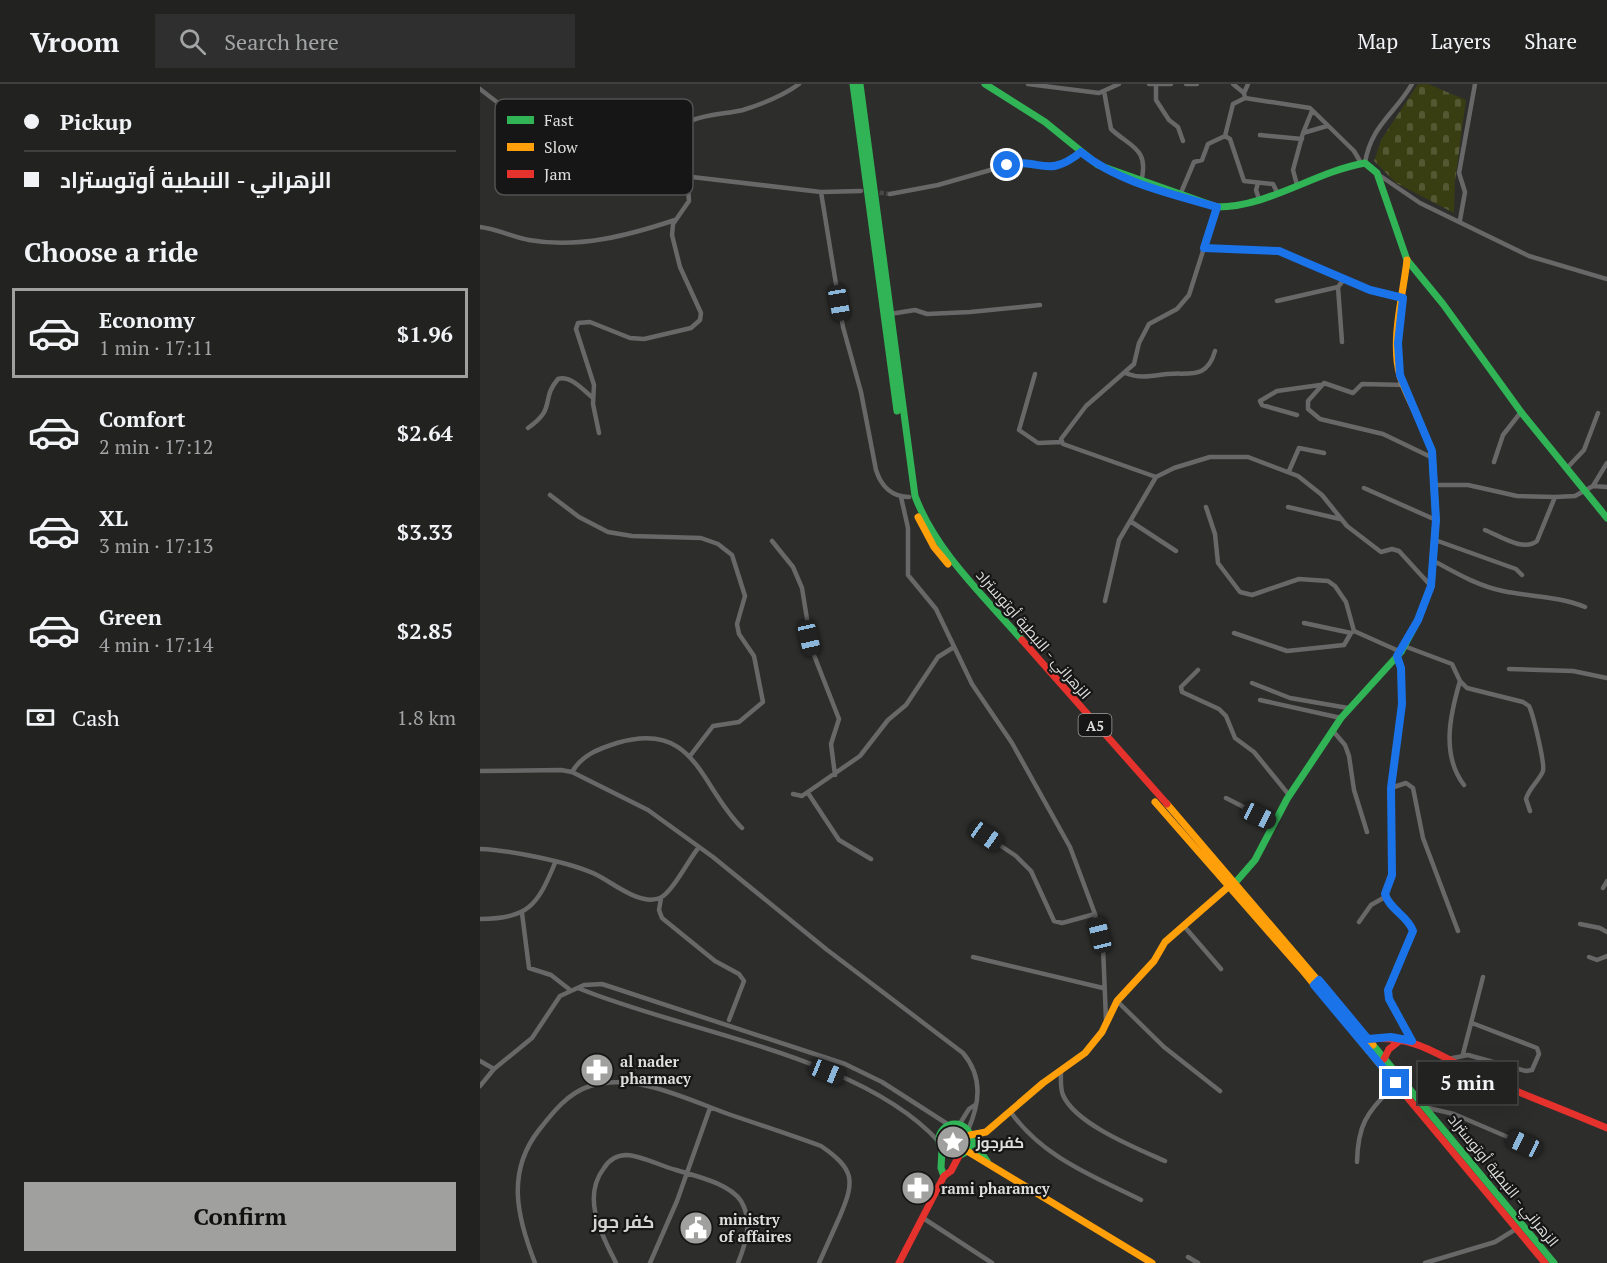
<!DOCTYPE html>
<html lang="en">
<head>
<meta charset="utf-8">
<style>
  :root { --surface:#222221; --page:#2e2f2e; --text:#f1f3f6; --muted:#a2a4a5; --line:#3f3f3f; --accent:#a0a19f }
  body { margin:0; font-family:"PT Serif",Cairo,serif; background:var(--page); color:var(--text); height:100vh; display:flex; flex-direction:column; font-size:22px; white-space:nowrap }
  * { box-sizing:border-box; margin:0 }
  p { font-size:20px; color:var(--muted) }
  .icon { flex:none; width:33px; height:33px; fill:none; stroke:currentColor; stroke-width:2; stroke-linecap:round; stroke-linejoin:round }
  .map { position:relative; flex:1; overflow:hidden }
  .panel { display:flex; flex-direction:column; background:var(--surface); width:480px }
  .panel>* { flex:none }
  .guide { display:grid; align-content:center; height:132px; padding:0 24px; background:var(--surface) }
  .end { position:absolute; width:27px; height:27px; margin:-14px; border:8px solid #1a73e8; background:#fff; box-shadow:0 0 0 3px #fff }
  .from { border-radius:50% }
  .bubble { position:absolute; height:42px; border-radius:0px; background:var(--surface); box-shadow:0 6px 24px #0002,0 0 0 2px var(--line); font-size:20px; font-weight:600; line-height:42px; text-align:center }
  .car { position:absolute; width:18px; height:36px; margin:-18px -9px; border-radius:8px; box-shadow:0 0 4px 2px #0007; background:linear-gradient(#222 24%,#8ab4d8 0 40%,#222 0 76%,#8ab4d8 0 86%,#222 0) }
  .guide b { display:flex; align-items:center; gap:21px; height:57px; font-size:22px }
  .guide b+b { border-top:2px solid var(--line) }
  .guide i { width:15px; height:15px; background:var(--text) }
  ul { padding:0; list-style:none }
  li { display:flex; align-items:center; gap:18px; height:90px; margin:0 12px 9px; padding:0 12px; border:3px solid transparent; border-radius:0px }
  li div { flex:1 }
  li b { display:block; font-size:22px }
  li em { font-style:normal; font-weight:600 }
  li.current { border-color:var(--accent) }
  li>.icon { width:54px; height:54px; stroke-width:1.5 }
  h2 { padding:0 24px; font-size:27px; line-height:72px }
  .pay { display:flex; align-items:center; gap:15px; height:66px; padding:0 24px; font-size:22px }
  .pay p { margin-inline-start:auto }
  .button { display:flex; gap:12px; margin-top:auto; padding:12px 24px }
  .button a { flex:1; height:69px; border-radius:0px; background:var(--accent); color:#111; font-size:24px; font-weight:600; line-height:69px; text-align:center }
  header { display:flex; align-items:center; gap:36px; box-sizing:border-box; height:84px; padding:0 30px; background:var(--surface); border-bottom:2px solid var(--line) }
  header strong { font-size:28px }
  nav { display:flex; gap:33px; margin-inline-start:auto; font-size:21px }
  .search { width:420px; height:54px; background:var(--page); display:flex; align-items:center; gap:15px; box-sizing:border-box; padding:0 21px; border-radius:0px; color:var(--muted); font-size:22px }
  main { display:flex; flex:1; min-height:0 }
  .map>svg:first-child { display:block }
</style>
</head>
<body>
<header>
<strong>Vroom</strong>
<div class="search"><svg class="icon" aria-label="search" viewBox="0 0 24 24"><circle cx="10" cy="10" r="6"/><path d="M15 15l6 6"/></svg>Search here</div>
<nav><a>Map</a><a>Layers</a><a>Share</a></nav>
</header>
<main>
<section class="panel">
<div class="guide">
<b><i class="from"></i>Pickup</b>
<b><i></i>الزهراني - النبطية أوتوستراد</b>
</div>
<h2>Choose a ride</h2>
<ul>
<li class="current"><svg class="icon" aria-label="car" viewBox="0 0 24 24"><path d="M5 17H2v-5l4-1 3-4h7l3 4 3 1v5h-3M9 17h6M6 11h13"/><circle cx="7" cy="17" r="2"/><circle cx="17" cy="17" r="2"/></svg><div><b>Economy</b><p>1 min · 17:11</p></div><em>$1.96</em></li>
<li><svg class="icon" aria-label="car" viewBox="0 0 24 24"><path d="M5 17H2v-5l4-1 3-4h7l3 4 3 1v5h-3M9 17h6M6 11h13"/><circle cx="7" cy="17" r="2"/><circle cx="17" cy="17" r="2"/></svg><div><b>Comfort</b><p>2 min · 17:12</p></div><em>$2.64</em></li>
<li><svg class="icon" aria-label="car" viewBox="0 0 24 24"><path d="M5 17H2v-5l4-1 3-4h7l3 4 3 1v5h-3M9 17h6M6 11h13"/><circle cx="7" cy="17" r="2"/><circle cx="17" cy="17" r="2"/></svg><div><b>XL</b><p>3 min · 17:13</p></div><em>$3.33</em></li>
<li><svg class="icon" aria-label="car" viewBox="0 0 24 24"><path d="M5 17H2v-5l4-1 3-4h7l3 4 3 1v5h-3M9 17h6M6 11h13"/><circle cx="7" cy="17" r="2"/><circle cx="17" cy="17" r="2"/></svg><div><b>Green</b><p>4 min · 17:14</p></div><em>$2.85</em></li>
</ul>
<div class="pay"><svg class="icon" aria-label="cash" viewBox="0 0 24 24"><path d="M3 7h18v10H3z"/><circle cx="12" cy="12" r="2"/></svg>Cash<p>1.8 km</p></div>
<div class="button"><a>Confirm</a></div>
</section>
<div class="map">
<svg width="1127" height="1179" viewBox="0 0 1127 1179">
  <defs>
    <pattern id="cemetery-stones" width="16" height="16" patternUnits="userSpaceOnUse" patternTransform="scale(1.5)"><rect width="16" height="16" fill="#383e12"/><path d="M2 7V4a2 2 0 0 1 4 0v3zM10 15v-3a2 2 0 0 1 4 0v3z" fill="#545934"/></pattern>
  </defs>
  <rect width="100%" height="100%" fill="#2d2d2c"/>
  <path fill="url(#cemetery-stones)" d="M 938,0 L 948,0 L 986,16 L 975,97 L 974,129 L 916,99 L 894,77 L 901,56 Z"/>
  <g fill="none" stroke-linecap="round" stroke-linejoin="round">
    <path stroke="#484847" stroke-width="4.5" stroke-dasharray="4.5 2" stroke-linecap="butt" d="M 393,108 L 410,110"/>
    <path stroke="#686868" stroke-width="4.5" d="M 548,0 L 619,9 L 639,0
      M 669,0 L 691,0
      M 706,0 L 717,0
      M 753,0 L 764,9 L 765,14 L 830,24 L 874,67 L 881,79
      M 676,1 L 676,16 L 689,36 L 698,43 L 703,57
      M 0,5 C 45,40 74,63 133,59 C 150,58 171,51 188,54 C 201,64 193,86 212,93 L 341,108 L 381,107
      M 624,7 L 631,45 C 650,63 670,64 661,98
      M 764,9 L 768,0
      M 823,49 L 832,27
      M 780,51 L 822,55
      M 745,52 L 750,55 L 764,97 L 793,100 L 798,110
      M 191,55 C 204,29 238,32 263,26 C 282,20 303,12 319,0
      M 885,79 C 891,41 915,30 932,0
      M 899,91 L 940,119 L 1049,172 L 1127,195
      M 778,99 L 776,106 L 779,115
      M 817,101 L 813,86 L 823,49 L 847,42
      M 341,108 L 363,243 L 381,308 L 396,386 C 401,402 412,413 429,413
      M 410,110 L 458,101 L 535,79 L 575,83 L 586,79 L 601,68
      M 700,111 L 714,78 L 722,76 L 728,60 L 745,52 L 753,20 L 765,14
      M 980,136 L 985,108 L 979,89 L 995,0
      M 0,143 C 17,145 33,153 49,156 C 98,165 150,151 195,136
      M 724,164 L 799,167 L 890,206 L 922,214
      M 797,217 L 858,203
      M 410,230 L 435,226 L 447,230 L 490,228 L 560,221
      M 862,258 L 858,203 L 865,194
      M 645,289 C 660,295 672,292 687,290 C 709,288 727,296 735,267
      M 555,290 L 539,346 L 558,359 L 582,358
      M 925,301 L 882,300 L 873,309 L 844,299 L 828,317 L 828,325 L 840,335 L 903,350 L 953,374
      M 817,331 L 782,321 L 780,317 L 797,307 L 840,301
      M 48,344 C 77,324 60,316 78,295 C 91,291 103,306 113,314
      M 119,349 L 113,320 L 114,301 L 96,245 L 98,239 L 110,238 L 150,254 L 164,255 L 211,244 L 220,236 L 221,229 L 200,183 L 192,151 L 193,140 L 209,117 L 207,91
      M 1014,378 L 1023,351 L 1041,328
      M 1087,384 L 1104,366 L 1118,329
      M 809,387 L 819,364 L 844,369
      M 676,393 L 583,360 L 581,355 L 606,322 L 654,280 L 659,259 L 669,240 L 697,225 L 709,211 L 737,123
      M 954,401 L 988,401 L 1037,412 L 1075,413 L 1095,412 L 1113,402 L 1127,403
      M 1113,402 L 1127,379
      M 884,404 L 956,436
      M 70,411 L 99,433 L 128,448 L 152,452 L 221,454 L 238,460 L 252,471 L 265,512 L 257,540 L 259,550 L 274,572 L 283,618 L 259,638 L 233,642 L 210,672
      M 421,413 L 428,444 L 428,491 L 456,525 L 492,600 L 532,659 L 590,763 L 615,830 L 623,863 L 626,936
      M 726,423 L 735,450 L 738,479 L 760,508 L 772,511 L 819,495 L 848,497 L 855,502 L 866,518 L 874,547 L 921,568
      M 808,423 L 860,435
      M 650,437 L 696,467
      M 1005,446 C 1020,452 1043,468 1057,457 L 1075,413
      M 955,456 L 1036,485 L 1042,491
      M 292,457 L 313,483 L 322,504 L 332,566 L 359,635 L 351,660 L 355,691
      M 954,477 C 976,489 998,502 1023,507 C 1051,513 1078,512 1105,523
      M 625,517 L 639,456 L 676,393 L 694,384 L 730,373 L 768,373 L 818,392 L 842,411 L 867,442 L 901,468 L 912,465 L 919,467 L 951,502
      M 824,539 L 871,549
      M 754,549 L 807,567 L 864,561 L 871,549 L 874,547
      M 924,562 L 972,580 L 980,597 L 987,604 L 1043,618 L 1049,622 C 1053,630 1065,679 1063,687 C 1059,697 1049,704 1046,715 L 1050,727
      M 917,572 L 921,584 L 922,619 L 911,704 L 913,791 L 905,810 C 909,825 928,831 933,847 L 908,906 L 909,915 L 932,957
      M 1029,585 L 1093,587 L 1127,594
      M 718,586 L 701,603 L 702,608 L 739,625 L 746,632 L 755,654 L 774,668 L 809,711
      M 980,597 C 970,631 961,671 984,701
      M 772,599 L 810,614 L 868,624
      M 780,616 L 861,634
      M 853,647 L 865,661 L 869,672 L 874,706 L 887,748
      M 0,687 L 81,686 L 92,688 L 168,726 L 233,773 L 346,865 L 483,969 C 503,993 500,1019 488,1046
      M 92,688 C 102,671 118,665 137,659 C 216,636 219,701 262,744
      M 911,704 L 926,699 L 933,704 L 943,754 L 978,847
      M 328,709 L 359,756 L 391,775
      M 313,710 L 322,712 L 380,672 L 408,636 L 426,621 L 458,573 L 474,563
      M 746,714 L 793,738
      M 506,752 L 536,772 L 551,787 L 574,837 L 582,839 L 615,830
      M 0,765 C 28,766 91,778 117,791 C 133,799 160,822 180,814 C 192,809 209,775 219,763
      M 1123,804 L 1127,797
      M 181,814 L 179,826 L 182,834 L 235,877 L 259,890 L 264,897 L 249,936
      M 42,829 L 49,884 L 71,891 L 89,905
      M 0,835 C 49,834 57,822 75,779
      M 879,838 L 891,821 L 905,813
      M 1100,840 L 1120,844 L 1127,848
      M 703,841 L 741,885
      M 493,873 L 623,904
      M 1109,873 L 1117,876 L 1127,872
      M 98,904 C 204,948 382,972 459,1058
      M 637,917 L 684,963 L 740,1007
      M 983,970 L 1003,893
      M 968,975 L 988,971 L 1046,987 L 1052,986 L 1059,970 L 1057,964 L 992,939
      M 0,977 L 14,985
      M 581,988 C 581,995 580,1004 583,1011 C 595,1040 658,1065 685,1077
      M 0,1002 L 14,985 L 52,954 L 80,912 L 104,901 L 122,900 L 365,980 L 402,998 L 469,1041
      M 948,1024 L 974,1030 L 1044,1060
      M 530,1027 C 562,1073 613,1092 661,1116
      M 479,1041 L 489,1025 L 495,1021
      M 877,1078 C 878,1036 889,1028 916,999
      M 443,1134 L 512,1179
      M 708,1173 L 718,1179
      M 55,1179 C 37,1133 26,1088 59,1046 C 73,1028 88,1009 110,1002 C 156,988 208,1016 251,1031 C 281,1041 311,1051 341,1062 C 375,1085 375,1097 360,1132 C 353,1148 346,1163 339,1179
      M 136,1179 C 122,1151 101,1114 124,1084 C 129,1076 137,1071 147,1071 C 162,1072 181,1082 196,1086 C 215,1092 249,1099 261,1117 C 273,1137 266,1159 258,1179
      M 170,1179 L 197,1117 L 230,1024
      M 945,1179 L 1015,1158 L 1036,1145"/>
    <path stroke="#30b455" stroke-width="7" d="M 373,0 L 417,327
      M 380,0 L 435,412 C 456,468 503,511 542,556
      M 505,0 L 565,38 L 618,81 L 737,123 C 789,123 834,88 885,79 L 897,89 L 927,176 L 963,220 L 1041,328 L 1127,434
      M 755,799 L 775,776 L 807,715 L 861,634 L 921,568 L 938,536 L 951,502 L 956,436 L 952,367 L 937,331
      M 893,961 L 1074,1179
      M459 1056a16 16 0 1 1 32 0a16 16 0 1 1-32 0Z
      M 491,1055 L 507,1077
      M 462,1065 L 461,1084 L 464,1092"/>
    <path stroke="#ff9f0a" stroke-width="7" d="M 927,176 C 923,212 910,257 920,292 C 924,305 931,318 937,331
      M 438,433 L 454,463 L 468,480
      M 675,718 L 823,887 L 917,1001
      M 687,720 L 893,961
      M 490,1051 L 506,1048 L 563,999 L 605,969 L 622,948 L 637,917 L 674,877 L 685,858 L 748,803
      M 487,1067 L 672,1179"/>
    <path stroke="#e5322d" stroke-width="7" d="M 542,556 L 687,720
      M 888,955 C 940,950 966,978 1012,997 C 1050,1013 1089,1028 1127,1044
      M 904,975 L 909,965 L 922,955
      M 917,1001 L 1065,1179
      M 419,1179 L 464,1092 L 471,1087 L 479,1072"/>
  </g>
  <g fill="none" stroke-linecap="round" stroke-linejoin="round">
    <path stroke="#1a73e8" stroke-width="8" d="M 527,81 C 560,73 566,96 601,68 C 637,98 692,110 737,123 L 724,164 L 799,167 L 890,206 L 923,214 L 918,259 L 920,291 L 952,367 L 956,436 L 951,502 L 938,536 L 917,572 L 921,584 L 922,620 L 911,704 L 912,791 L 905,810 C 909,825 928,832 933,847 L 908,906 L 909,915 L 932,957 L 911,953 L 888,955 L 839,896 L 834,901 L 916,999"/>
  </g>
  <defs>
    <symbol id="pharmacy-disc" viewBox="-11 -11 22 22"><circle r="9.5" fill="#a0a19f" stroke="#151615"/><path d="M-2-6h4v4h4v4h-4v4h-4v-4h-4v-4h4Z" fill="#fff"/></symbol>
    <symbol id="sight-disc" viewBox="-11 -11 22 22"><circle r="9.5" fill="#a0a19f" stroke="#151615"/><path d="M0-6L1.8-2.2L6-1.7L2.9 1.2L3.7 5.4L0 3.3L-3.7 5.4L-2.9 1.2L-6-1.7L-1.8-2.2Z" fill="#fff"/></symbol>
    <symbol id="civic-disc" viewBox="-11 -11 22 22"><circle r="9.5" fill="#a0a19f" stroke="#151615"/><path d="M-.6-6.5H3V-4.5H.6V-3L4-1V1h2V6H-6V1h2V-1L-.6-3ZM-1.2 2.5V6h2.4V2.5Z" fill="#fff"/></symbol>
  </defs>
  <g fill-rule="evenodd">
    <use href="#pharmacy-disc" x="98" y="967" width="38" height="38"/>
    <use href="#sight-disc" x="454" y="1039" width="38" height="38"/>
    <use href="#pharmacy-disc" x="419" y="1085" width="38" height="38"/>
    <use href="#civic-disc" x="197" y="1125" width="38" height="38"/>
  </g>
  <g text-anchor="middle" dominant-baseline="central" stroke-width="4.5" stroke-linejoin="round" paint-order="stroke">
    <rect fill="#151615" stroke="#a2a3a1" stroke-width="1.5" x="598.5" y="630" width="33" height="22" rx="4.5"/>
    <g font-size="14" font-weight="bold" fill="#dedfdd">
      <text x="615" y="641">A5</text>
    </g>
    <g font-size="15" fill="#dedfdd" stroke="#151615">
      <text transform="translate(554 550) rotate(49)">الزهراني - النبطية أوتوستراد</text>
      <text transform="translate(1024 1096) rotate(51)">الزهراني - النبطية أوتوستراد</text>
    </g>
    <g font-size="15" font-weight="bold" fill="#dedfdd" stroke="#151615" text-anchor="start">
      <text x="140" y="977">al nader<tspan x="140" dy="17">pharmacy</tspan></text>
      <text x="496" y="1058">كفرجوز</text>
      <text x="461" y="1104">rami pharamcy</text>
      <text x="239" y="1135">ministry<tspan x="239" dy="17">of affaires</tspan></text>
    </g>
    <g font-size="18" font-weight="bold" fill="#d3d4d1" stroke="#151615">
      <text x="143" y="1137">كفر جوز</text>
    </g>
  </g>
  <rect x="15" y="15" width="198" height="96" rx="9" fill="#151615" stroke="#515251" stroke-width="1.5"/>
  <rect x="27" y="32" width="27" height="8" fill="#30b455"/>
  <rect x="27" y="59" width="27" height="8" fill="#ff9f0a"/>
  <rect x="27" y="86" width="27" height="8" fill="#e5322d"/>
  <g font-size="16" fill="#dedfdd">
    <text x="64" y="42">Fast</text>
    <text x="64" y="69">Slow</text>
    <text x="64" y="96">Jam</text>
  </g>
</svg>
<i class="end from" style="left:527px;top:81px"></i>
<i class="end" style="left:916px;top:999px"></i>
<div class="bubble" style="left:938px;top:978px;width:99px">5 min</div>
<i class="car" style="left:359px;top:219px;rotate:170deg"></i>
<i class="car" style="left:329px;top:554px;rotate:167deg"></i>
<i class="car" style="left:779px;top:732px;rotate:116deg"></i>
<i class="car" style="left:506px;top:752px;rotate:125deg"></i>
<i class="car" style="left:620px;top:851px;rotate:346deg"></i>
<i class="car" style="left:347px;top:988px;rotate:112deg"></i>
<i class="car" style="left:1044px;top:1060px;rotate:295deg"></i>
</div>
</main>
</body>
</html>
